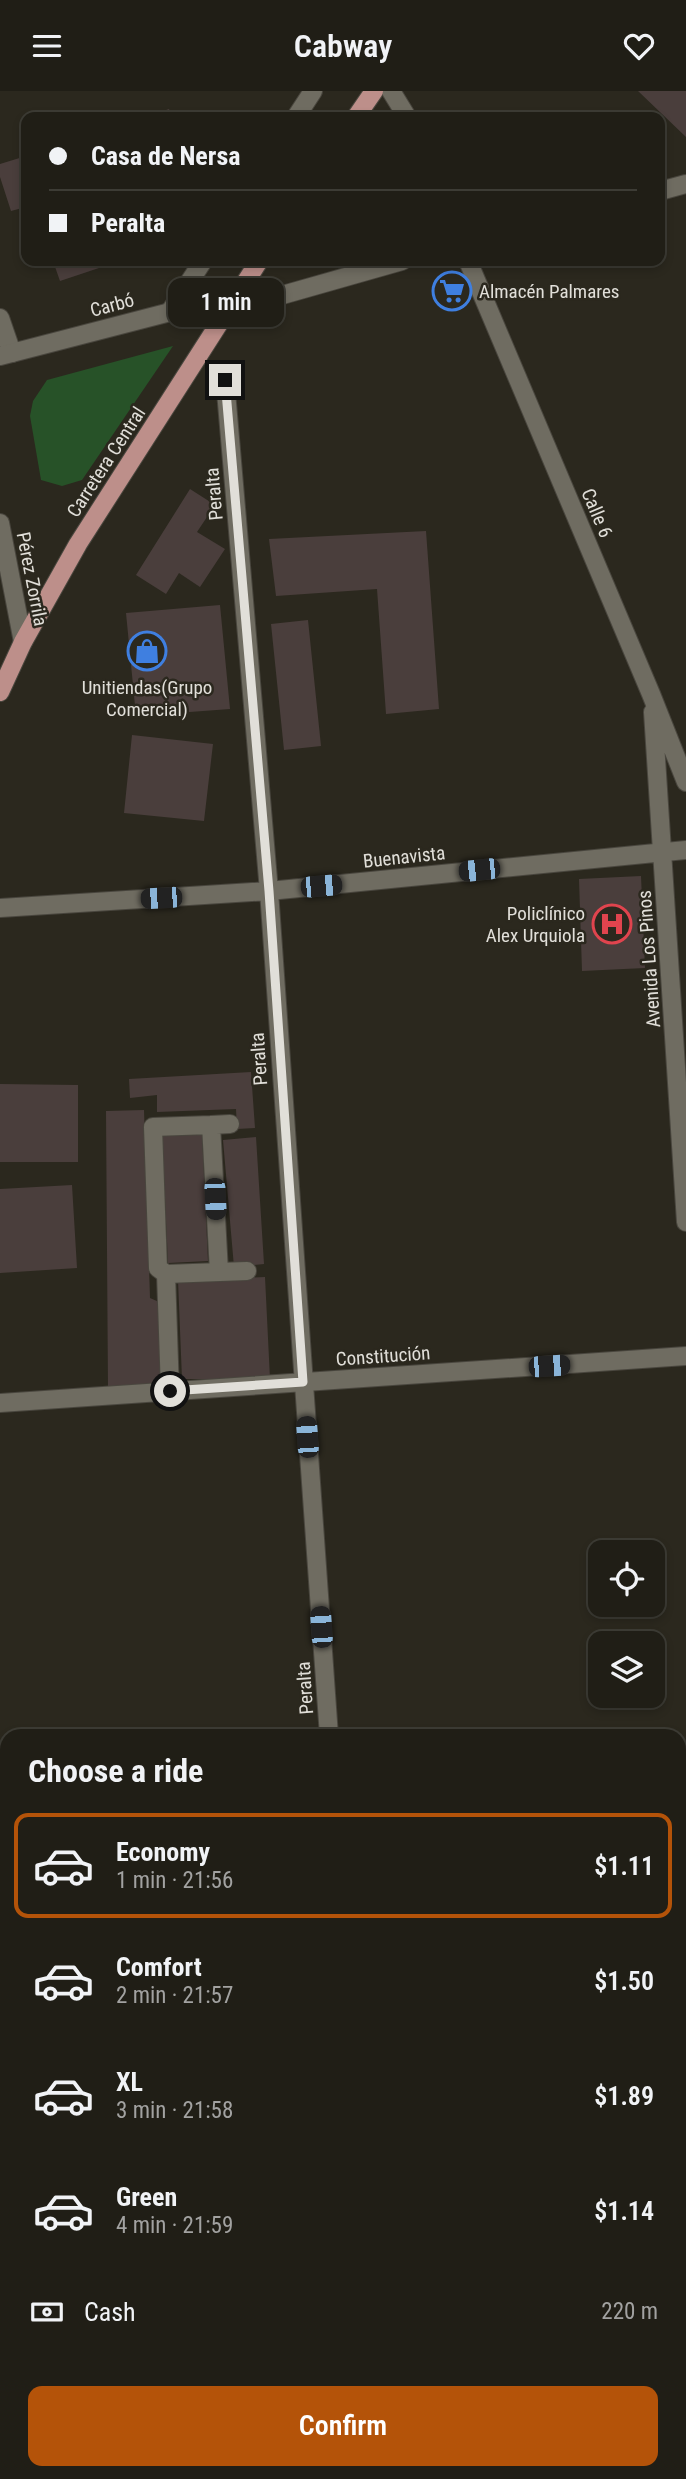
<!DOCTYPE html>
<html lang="en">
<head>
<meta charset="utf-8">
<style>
  :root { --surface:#201e16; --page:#28271f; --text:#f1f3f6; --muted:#a2a2a1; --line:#3d3c35; --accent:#b45309 }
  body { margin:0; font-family:"Roboto Condensed",sans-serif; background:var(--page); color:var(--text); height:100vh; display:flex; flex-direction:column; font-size:26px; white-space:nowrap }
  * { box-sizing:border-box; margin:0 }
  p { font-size:23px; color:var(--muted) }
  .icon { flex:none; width:38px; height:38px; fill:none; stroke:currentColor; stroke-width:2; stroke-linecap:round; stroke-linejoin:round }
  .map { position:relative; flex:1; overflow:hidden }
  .panel { position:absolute; left:0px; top:1638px; width:686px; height:751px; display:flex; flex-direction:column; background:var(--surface); border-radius:21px 21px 0 0; box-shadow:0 4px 10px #0003,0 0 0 2px var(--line) }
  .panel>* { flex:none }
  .banner { position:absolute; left:21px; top:21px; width:644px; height:154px; border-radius:14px; box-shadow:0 4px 10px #0003,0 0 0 2px var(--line); display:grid; align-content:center; height:154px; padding:0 28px; background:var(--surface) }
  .controls { position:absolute; left:588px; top:1449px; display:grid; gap:14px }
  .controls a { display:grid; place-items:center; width:77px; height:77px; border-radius:14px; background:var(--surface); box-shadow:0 4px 10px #0003,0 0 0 2px var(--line); font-size:35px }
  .end { position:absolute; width:32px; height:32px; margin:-16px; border:9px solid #e1dfd9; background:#111; box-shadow:0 0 0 4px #111 }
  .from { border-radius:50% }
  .bubble { position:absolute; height:49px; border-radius:14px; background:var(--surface); box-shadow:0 4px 10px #0003,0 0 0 2px var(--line); font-size:23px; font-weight:600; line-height:49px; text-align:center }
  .car { position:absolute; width:21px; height:42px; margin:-21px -10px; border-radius:9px; box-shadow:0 0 5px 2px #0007; background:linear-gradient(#222 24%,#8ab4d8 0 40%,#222 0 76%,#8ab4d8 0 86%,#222 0) }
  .banner b { display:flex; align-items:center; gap:24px; height:66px; font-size:26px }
  .banner b+b { border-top:2px solid var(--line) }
  .banner i { width:18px; height:18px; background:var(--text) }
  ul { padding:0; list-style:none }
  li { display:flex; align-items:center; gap:21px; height:105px; margin:0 14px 10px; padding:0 14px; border:4px solid transparent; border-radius:14px }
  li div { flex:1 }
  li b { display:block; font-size:26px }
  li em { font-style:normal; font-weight:600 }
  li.active { border-color:var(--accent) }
  li>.icon { width:63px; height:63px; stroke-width:1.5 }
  h2 { padding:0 28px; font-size:32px; line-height:84px }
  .pay { display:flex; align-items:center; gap:18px; height:77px; padding:0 28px; font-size:26px }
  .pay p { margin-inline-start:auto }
  .cta { display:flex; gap:14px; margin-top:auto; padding:14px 28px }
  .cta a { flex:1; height:80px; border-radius:14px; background:var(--accent); color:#fff; font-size:28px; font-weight:600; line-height:80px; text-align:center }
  header { display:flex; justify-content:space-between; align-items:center; height:91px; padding:0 28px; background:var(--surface); font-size:32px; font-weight:600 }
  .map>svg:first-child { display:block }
</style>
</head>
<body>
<header><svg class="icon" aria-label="menu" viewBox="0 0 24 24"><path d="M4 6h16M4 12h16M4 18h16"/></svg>Cabway<svg class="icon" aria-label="heart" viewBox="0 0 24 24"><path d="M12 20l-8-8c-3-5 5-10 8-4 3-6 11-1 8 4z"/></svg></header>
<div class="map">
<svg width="686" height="2388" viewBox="0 0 686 2388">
  <rect width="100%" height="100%" fill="#2b281e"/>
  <path fill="#275228" d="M 173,255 L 82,389 L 62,395 L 41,389 L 30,325 L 33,310 L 47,289 Z"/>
  <path fill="#4a3e3c" d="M 638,0 L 686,0 L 686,46 Z
    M 169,18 L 172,26 L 146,26 Z
    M 26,65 L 26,116 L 11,120 L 0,86 L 0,73 Z
    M 53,170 L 120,170 L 60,190 Z
    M 190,398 L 215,414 L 197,441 L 225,458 L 200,496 L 179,482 L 166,503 L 136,484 Z
    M 426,440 L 439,618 L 386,623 L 377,498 L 276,505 L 269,448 Z
    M 220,514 L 230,618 L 136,625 L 126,522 Z
    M 308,529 L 321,655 L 284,659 L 271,533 Z
    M 132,644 L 213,653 L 204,730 L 124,722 Z
    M 641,785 L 645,877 L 582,880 L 579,788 Z
    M 251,981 L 255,1037 L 237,1038 L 236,1018 L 157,1021 L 157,1004 L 130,1007 L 129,988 Z
    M 0,993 L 78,994 L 78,1071 L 0,1071 Z
    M 144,1019 L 150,1207 L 159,1211 L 166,1294 L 108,1298 L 106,1020 Z
    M 202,1043 L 208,1170 L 168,1172 L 162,1044 Z
    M 256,1046 L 264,1173 L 234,1176 L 223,1049 Z
    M 72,1094 L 77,1177 L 0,1182 L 0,1098 Z
    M 265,1186 L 270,1288 L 182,1288 L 178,1189 Z
    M 7,2104 L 7,2318 L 0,2319 L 0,2105 Z
    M 7,2364 L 7,2382 L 106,2382 L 107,2388 L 0,2388 L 0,2365 Z
    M 558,2382 L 631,2382 L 631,2388 L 559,2388 Z"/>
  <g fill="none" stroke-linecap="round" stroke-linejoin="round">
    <defs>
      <path id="service" d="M 296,26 L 313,0
        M 171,219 L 203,170
        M 211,1034 L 230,1033
        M 166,1183 L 158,1177 L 153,1036 L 211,1034 L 219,1181
        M 170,1300 L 166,1183 L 247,1180"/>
      <path id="minor" d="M 391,0 L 407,26
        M 660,100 L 686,93
        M 468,170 L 651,603 L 686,691
        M 279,205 L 402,170
        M 0,227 L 12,262
        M 225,289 L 269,800 L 329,1645
        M 0,432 L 23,551
        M 653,621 L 686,1131
        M 0,817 L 269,800 L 686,759
        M 0,1312 L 686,1265
        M 679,1774 L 686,1774
        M 679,2302 L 686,2302
        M 0,2343 L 7,2342
        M 390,2382 L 391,2388"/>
      <path id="tertiary" d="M 0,265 L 236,204
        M 0,1838 L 7,1837"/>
      <path id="primary" d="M 356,26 L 374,0
        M 0,601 L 23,551 L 78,453 L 259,170
        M 0,1749 L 7,1771
        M 182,2382 L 183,2388"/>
    </defs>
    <use href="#service" stroke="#49463e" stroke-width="20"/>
    <use href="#minor" stroke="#49463e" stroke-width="20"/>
    <use href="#tertiary" stroke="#49463e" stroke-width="20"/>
    <use href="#primary" stroke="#49463e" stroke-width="20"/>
    <use href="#service" stroke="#6f6c61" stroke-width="18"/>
    <use href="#minor" stroke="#6f6c61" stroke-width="18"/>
    <use href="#tertiary" stroke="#6f6c61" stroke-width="18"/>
    <use href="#primary" stroke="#bd8f8a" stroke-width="18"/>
  </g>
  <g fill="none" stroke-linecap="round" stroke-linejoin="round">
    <path stroke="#e1dfd9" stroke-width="9" d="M 170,1300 L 303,1291 L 269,800 L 225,289"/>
  </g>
  <defs>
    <symbol id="supermarket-ring" viewBox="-11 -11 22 22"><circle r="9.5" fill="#2b281e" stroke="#3f7fe0" stroke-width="1.5"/><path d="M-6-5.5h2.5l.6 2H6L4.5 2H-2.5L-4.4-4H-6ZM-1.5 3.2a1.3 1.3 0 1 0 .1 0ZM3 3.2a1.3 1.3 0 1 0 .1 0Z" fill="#3f7fe0"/></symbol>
    <symbol id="shop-ring" viewBox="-11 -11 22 22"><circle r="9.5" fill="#2b281e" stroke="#3f7fe0" stroke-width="1.5"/><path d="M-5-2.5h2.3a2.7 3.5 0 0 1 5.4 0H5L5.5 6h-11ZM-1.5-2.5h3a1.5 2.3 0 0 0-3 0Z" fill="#3f7fe0"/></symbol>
    <symbol id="hospital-ring" viewBox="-11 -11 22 22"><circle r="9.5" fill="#2b281e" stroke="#e0444e" stroke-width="1.5"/><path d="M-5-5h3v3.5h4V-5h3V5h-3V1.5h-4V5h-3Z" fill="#e0444e"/></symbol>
  </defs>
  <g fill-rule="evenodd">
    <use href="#supermarket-ring" x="430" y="178" width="44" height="44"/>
    <use href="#shop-ring" x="125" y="538" width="44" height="44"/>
    <use href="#hospital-ring" x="590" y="811" width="44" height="44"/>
  </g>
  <g text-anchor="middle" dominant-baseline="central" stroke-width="5" stroke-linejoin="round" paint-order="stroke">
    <g font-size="19" fill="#e1dfd9" stroke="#2b281e" text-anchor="start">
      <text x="479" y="200">Almacén Palmares</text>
      <text x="147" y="596" text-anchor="middle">Unitiendas(Grupo<tspan x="147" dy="22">Comercial)</tspan></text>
      <text x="585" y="822" text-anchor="end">Policlínico<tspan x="585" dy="22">Alex Urquiola</tspan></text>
    </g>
    <g font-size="19" fill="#e1dfd9" stroke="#2b281e">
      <text transform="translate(112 214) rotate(-15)">Carbó</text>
      <text transform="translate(106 371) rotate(-57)">Carretera Central</text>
      <text transform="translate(214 403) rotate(-95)">Peralta</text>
      <text transform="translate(597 422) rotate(67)">Calle 6</text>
      <text transform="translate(32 488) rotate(79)">Pérez Zorrila</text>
      <text transform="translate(404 766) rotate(-6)">Buenavista</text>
      <text transform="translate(649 868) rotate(-94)">Avenida Los Pinos</text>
      <text transform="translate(259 968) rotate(-94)">Peralta</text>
      <text transform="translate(383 1265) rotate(-4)">Constitución</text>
      <text transform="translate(305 1597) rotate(-94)">Peralta</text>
    </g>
  </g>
</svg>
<div class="controls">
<a><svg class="icon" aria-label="locate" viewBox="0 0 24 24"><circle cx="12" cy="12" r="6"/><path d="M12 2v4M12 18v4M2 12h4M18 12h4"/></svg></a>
<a><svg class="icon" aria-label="layers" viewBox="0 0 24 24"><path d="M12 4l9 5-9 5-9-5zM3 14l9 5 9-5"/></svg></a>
</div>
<i class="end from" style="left:170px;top:1300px"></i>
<i class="end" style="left:225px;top:289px"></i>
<div class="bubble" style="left:168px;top:187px;width:116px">1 min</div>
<i class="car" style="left:479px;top:779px;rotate:264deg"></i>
<i class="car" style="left:321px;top:795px;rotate:85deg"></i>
<i class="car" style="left:161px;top:807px;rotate:267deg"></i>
<i class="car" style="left:215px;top:1108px;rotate:177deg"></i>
<i class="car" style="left:549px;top:1275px;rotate:86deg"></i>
<i class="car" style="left:307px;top:1346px;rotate:356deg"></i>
<i class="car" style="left:321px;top:1536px;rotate:356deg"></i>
<div class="banner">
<b><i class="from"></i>Casa de Nersa</b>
<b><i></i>Peralta</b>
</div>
<section class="panel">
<h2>Choose a ride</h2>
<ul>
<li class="active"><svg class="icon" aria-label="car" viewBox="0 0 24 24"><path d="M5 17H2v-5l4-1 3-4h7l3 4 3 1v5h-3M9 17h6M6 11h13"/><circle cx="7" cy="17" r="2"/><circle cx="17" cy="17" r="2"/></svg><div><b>Economy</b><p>1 min · 21:56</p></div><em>$1.11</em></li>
<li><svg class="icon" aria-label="car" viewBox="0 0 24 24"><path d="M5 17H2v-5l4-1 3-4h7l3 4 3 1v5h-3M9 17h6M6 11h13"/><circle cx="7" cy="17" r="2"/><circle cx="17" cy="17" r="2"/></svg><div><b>Comfort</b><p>2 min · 21:57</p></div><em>$1.50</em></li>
<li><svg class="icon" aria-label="car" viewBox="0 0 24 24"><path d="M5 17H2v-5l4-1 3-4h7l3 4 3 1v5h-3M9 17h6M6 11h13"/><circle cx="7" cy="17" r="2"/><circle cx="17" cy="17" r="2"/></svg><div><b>XL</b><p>3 min · 21:58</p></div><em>$1.89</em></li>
<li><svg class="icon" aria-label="car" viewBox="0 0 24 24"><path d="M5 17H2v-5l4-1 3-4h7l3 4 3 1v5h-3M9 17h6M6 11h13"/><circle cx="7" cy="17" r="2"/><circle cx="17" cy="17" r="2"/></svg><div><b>Green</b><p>4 min · 21:59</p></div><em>$1.14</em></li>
</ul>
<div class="pay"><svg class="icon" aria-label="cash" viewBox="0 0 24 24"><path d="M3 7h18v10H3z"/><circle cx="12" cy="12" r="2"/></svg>Cash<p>220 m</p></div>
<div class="cta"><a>Confirm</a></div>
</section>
</div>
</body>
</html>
